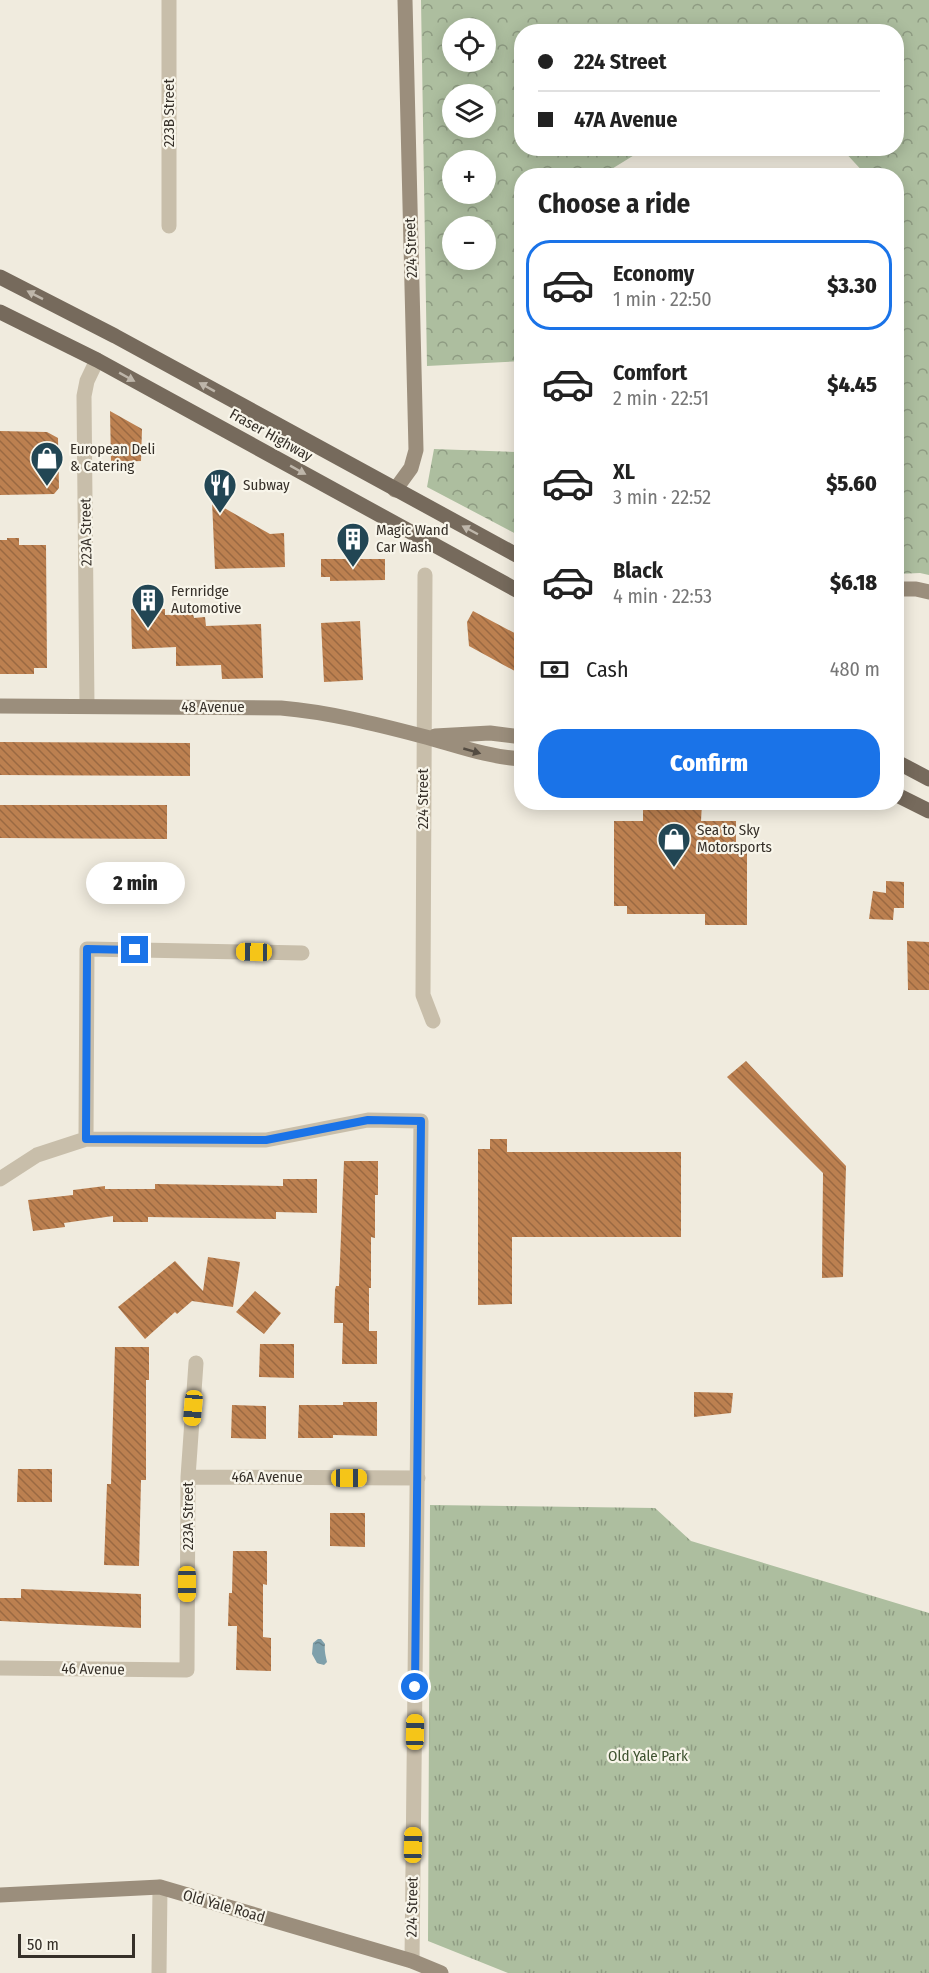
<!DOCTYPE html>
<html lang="en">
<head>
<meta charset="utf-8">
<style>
  :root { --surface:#fff; --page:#f6f6f6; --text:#222; --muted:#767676; --line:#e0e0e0; --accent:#1a73e8 }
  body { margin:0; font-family:"Fira Sans Condensed",sans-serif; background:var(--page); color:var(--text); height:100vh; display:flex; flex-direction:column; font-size:22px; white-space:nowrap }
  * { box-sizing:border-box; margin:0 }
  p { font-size:20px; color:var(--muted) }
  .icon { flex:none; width:33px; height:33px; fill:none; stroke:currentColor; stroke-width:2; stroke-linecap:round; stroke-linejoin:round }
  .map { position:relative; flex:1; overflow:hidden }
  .drawer { position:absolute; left:514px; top:168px; width:390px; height:642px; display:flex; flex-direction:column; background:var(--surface); border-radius:24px; box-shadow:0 3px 15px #0003 }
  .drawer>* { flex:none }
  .hud { position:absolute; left:514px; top:24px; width:390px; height:132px; border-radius:24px; box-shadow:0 3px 15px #0003; display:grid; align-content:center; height:132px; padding:0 24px; background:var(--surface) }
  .tools { position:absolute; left:442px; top:18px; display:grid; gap:12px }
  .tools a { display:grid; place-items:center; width:54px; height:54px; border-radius:50%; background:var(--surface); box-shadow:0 3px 15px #0003; font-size:30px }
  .scale { position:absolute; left:18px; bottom:15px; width:117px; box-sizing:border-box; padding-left:6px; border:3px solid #363029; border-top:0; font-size:16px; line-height:21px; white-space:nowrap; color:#363029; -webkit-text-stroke:4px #f8f5ea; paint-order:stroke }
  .end { position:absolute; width:27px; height:27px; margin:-14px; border:8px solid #1a73e8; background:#fff; box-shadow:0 0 0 3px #fff }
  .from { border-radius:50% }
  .bubble { position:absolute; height:42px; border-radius:21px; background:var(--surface); box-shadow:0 3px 15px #0003; font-size:20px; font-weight:800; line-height:42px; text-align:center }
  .car { position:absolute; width:18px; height:36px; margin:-18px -9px; border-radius:8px; box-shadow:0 0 4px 2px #0007; background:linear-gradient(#f5c518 24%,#345 0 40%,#f5c518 0 76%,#345 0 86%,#f5c518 0) }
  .hud b { display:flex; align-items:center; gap:21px; height:57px; font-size:22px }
  .hud b+b { border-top:2px solid var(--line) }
  .hud i { width:15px; height:15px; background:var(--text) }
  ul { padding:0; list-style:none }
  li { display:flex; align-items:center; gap:18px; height:90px; margin:0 12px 9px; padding:0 12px; border:3px solid transparent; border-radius:24px }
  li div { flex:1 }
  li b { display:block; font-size:22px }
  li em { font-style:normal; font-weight:800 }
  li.on { border-color:var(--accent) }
  li>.icon { width:54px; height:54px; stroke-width:1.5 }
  h2 { padding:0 24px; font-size:27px; line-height:72px }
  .pay { display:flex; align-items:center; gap:15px; height:66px; padding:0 24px; font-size:22px }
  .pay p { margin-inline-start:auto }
  .button { display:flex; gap:12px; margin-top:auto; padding:12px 24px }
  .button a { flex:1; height:69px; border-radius:24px; background:var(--accent); color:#fff; font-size:24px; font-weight:800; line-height:69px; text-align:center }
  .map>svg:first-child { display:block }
</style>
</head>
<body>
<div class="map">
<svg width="929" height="1973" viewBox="0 0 929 1973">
  <defs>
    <pattern id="forest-crowns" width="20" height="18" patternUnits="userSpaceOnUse" patternTransform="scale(1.5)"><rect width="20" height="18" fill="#adbe9f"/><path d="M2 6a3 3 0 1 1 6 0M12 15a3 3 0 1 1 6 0" fill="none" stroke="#8e9b82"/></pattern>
    <pattern id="park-tufts" width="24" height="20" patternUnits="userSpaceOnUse" patternTransform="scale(1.5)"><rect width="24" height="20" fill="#adbe9f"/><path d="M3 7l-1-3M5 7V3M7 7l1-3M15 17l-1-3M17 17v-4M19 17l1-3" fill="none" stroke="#8e9b82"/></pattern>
    <pattern id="water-ripples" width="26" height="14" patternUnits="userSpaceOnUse" patternTransform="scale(1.5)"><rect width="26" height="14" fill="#7fa0ab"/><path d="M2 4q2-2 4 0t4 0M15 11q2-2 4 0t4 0" fill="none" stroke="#69838b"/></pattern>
    <pattern id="building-back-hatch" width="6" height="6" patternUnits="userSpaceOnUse" patternTransform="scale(1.5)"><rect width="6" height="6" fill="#bc8050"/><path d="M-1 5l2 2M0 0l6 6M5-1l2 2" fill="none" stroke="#9a6942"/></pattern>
  </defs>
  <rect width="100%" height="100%" fill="#f0ebde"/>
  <path fill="url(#forest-crowns)" fill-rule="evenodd" d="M 421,0 L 929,0 L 929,575 L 920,573 L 897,574 L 897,176 L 866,175 L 842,149 L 897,148 L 897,32 L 522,32 L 522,148 L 644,149 L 602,175 L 522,176 L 522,361 L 427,366 ZM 453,28 L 486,28 L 486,62 L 453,62 ZM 453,94 L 486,94 L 486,128 L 453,128 ZM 453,160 L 486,160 L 486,194 L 453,194 ZM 453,226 L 486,226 L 486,260 L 453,260 Z
    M 434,449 L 516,452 L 522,454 L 522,537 L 427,487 Z"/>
  <path fill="url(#park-tufts)" d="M 430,1505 L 655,1508 L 691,1541 L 929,1613 L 929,1973 L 508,1973 L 428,1941 Z"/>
  <path fill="url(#water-ripples)" d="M 318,1639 L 321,1639 L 325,1644 C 324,1650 326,1657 327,1662 L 324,1665 L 317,1663 L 312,1654 L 313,1643 Z"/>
  <path fill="url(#building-back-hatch)" d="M 110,411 L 142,429 L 141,461 L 111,462 Z
    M 0,431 L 47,432 L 58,438 L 59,488 L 54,494 L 0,495 Z
    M 212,501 L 270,534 L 284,533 L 285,567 L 215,569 Z
    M 7,538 L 19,538 L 19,545 L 46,545 L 47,668 L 34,668 L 34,674 L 0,674 L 0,540 L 7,540 Z
    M 321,559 L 385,559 L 385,580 L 330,581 L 330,577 L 321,577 Z
    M 131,609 L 165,609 L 165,615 L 193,614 L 194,618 L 205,617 L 206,626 L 261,624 L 263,678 L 222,679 L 221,665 L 176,666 L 176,647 L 132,649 Z
    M 473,611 L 522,637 L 522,675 L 469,646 L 467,622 Z
    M 360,621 L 363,680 L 324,682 L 321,623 Z
    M 0,742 L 190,743 L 190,776 L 0,775 Z
    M 643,802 L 702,803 L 701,821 L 736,821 L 736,853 L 747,853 L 747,925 L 705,925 L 705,914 L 627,914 L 627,906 L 614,906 L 614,821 L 643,821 Z
    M 0,805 L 167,805 L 167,839 L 0,838 Z
    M 886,881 L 904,882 L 904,908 L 894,908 L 893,920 L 869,919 L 873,891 L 886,893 Z
    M 907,941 L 929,942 L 929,990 L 908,990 Z
    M 746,1061 L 846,1166 L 843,1277 L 822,1278 L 823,1173 L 727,1077 Z
    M 490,1139 L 507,1139 L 507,1152 L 681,1152 L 681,1237 L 512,1237 L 512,1304 L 478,1305 L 478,1149 L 490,1149 Z
    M 344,1161 L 378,1161 L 378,1195 L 375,1195 L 375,1238 L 371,1237 L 371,1288 L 369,1288 L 369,1331 L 377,1331 L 377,1364 L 342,1364 L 343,1323 L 334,1323 L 335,1290 L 336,1286 L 339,1286 Z
    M 283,1179 L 317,1179 L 317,1213 L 276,1212 L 276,1219 L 148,1217 L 148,1222 L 113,1222 L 113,1216 L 64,1223 L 65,1227 L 33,1231 L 28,1200 L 73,1195 L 73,1190 L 105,1186 L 105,1189 L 155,1189 L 155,1184 L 283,1186 Z
    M 208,1257 L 240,1262 L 233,1307 L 192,1301 L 177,1314 L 175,1312 L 145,1339 L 118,1307 L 175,1261 L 203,1291 Z
    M 255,1291 L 281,1313 L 264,1334 L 236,1312 Z
    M 260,1344 L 294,1344 L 294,1378 L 259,1377 Z
    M 115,1347 L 149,1347 L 149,1380 L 146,1380 L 146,1480 L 141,1480 L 139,1566 L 104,1565 L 107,1484 L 111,1484 Z
    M 694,1392 L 733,1393 L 731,1413 L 694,1417 Z
    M 343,1402 L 377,1402 L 377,1436 L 333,1435 L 333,1438 L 298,1438 L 299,1405 L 343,1405 Z
    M 232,1405 L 266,1406 L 266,1439 L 231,1438 Z
    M 18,1469 L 52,1469 L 52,1502 L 17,1502 Z
    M 330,1513 L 365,1513 L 365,1547 L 330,1546 Z
    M 233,1551 L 267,1551 L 267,1585 L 263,1584 L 263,1637 L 271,1638 L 271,1671 L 236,1670 L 237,1626 L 228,1626 L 229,1593 L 232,1593 Z
    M 21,1589 L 141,1594 L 141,1628 L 0,1621 L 0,1598 L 21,1598 Z"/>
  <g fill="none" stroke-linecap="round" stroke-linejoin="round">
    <path stroke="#c8beaa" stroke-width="15" d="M 169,0 L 169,226
      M 425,575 L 423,995 L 433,1021
      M 87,706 L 84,396 L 87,381 L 97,360
      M 86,1139 L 87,949 L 302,953
      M 0,1179 L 37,1155 L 86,1139 L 266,1140 L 368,1120 L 421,1121 L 412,1961
      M 188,1477 L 418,1478
      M 0,1668 L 187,1670 L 188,1477 L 196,1363
      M 159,1973 L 160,1887"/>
    <path stroke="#9b8e7c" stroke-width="15" d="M 395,490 L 411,468 L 416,450 L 405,0
      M 897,589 L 916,589 L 929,592
      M 0,706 L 281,708 C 328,712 376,724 422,736 C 456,745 487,757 522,759
      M 435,736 L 490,733 L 522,737
      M 0,1895 L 160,1887 L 412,1961 L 441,1973"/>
    <path stroke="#766a5c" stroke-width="15" d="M 0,277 L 115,336 L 522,558
      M 0,312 L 97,360 L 522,593
      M 897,762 L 929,779
      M 897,795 L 929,811"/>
  </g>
  <defs><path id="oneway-solid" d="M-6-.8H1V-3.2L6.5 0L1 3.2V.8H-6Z" transform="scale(1.5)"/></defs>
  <g fill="#beb6aa">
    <use href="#oneway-solid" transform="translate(35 295) rotate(-153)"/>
    <use href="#oneway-solid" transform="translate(127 377) rotate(29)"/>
    <use href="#oneway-solid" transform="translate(207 387) rotate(-151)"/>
    <use href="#oneway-solid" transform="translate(298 470) rotate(29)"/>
    <use href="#oneway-solid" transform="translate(470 530) rotate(-152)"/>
  </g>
  <use fill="#544c42" href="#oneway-solid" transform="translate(472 751) rotate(16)"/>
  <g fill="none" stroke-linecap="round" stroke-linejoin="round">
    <path stroke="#1a73e8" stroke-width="8" d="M 135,950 L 87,949 L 86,1139 L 266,1140 L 368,1120 L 421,1121 L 415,1687"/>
  </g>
  <defs>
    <symbol id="shop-pin" viewBox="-11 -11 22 30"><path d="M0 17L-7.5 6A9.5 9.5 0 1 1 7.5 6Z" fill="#224654" stroke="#f8f5ea"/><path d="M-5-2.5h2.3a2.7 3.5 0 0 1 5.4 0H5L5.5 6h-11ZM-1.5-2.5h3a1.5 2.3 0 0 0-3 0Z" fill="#fff"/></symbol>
    <symbol id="restaurant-pin" viewBox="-11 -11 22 30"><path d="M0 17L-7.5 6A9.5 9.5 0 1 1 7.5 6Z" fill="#224654" stroke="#f8f5ea"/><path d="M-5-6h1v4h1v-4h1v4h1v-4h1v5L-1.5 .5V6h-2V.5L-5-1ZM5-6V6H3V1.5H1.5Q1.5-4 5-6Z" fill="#fff"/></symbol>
    <symbol id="building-pin" viewBox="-11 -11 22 30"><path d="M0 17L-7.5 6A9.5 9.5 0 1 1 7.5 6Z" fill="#224654" stroke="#f8f5ea"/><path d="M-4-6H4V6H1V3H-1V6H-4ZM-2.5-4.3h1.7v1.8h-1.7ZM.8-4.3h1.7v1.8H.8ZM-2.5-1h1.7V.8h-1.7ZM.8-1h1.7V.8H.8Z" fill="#fff"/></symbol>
  </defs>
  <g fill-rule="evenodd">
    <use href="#shop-pin" x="28" y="439" width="38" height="52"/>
    <use href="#restaurant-pin" x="201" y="466" width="38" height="52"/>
    <use href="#building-pin" x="334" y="520" width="38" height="52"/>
    <use href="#building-pin" x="129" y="581" width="38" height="52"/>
    <use href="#shop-pin" x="655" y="820" width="38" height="52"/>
  </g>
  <g text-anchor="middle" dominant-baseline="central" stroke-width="4.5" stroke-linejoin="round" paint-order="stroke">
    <g font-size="15" fill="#363029" stroke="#f8f5ea">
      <text transform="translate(169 113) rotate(-90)">223B Street</text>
      <text transform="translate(411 248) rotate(-92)">224 Street</text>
      <text transform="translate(271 435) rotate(29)">Fraser Highway</text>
      <text transform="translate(86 532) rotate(-91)">223A Street</text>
      <text x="213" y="707">48 Avenue</text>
      <text transform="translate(423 799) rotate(-90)">224 Street</text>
      <text x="267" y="1477">46A Avenue</text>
      <text transform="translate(188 1516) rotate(-90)">223A Street</text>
      <text transform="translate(93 1669) rotate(1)">46 Avenue</text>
      <text transform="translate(224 1906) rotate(16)">Old Yale Road</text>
      <text transform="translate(412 1907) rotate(-89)">224 Street</text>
    </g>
    <g font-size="15" fill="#363029" stroke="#f8f5ea" text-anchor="start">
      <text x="70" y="449">European Deli<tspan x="70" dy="17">&amp; Catering</tspan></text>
      <text x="243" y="485">Subway</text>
      <text x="376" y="530">Magic Wand<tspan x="376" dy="17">Car Wash</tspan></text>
      <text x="171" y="591">Fernridge<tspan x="171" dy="17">Automotive</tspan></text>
      <text x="697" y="830">Sea to Sky<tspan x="697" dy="17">Motorsports</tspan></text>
    </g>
    <g font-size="15" fill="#3e522f" stroke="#f8f5ea">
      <text x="648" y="1756">Old Yale Park</text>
    </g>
  </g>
</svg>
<div class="tools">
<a><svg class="icon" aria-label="locate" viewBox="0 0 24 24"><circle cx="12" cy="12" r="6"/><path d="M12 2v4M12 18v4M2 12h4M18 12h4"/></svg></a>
<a><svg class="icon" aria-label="layers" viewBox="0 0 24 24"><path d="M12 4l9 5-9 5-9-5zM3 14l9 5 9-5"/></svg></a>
<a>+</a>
<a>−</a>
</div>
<div class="scale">50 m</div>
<i class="end from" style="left:415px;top:1687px"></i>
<i class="end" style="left:135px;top:950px"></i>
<div class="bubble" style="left:86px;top:862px;width:99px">2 min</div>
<i class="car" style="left:254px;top:952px;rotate:271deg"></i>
<i class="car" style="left:193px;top:1408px;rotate:185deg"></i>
<i class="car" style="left:349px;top:1478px;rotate:90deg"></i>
<i class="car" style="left:187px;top:1584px;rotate:180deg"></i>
<i class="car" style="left:415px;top:1732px;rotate:1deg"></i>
<i class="car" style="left:413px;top:1845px;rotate:1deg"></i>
<div class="hud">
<b><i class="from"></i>224 Street</b>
<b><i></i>47A Avenue</b>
</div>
<section class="drawer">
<h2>Choose a ride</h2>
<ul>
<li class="on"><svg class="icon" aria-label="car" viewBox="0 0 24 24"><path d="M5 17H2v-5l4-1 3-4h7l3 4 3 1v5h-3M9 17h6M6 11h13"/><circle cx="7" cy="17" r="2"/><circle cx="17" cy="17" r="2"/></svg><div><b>Economy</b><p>1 min · 22:50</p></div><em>$3.30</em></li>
<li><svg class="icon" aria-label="car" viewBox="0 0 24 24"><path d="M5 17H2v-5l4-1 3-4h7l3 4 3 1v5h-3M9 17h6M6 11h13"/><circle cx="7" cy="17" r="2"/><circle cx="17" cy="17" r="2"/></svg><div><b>Comfort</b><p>2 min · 22:51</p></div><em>$4.45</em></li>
<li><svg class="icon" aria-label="car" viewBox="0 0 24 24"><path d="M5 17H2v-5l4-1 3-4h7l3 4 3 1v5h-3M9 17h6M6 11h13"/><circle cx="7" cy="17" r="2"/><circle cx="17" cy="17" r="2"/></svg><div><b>XL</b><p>3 min · 22:52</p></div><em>$5.60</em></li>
<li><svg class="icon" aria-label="car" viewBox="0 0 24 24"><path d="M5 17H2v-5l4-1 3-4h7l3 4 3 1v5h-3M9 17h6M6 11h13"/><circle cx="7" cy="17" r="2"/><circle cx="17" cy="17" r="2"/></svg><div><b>Black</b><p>4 min · 22:53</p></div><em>$6.18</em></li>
</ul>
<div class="pay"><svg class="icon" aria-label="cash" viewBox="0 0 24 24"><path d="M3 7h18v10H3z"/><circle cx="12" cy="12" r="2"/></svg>Cash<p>480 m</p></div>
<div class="button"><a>Confirm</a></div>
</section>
</div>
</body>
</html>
